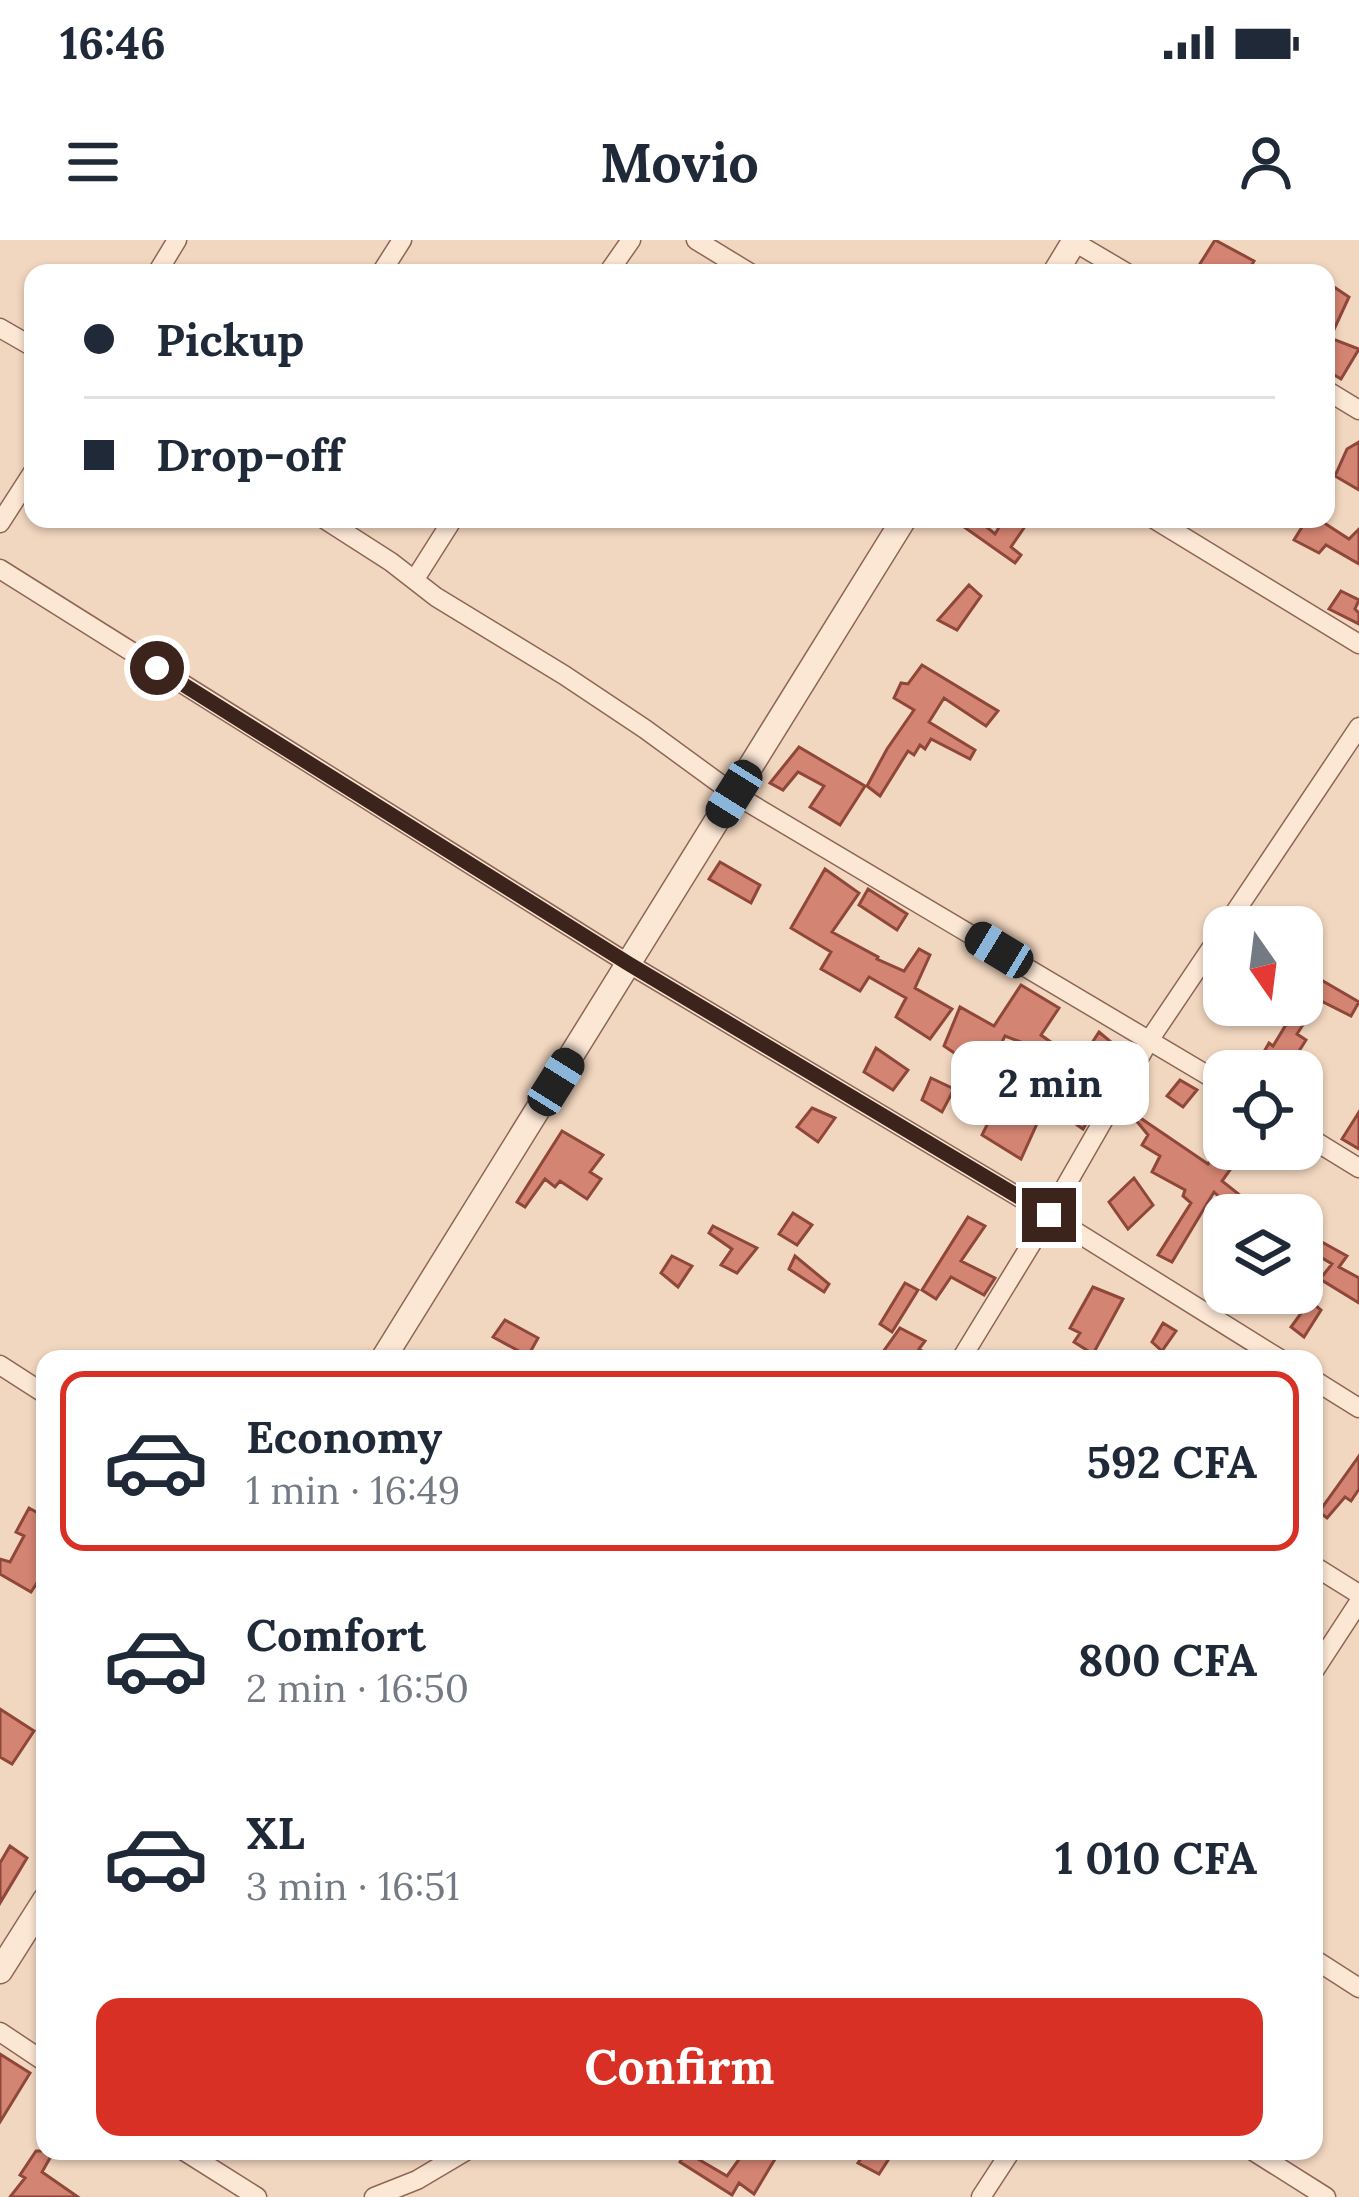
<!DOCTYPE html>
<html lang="en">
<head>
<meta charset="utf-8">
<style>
  :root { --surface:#fff; --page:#f2f2f3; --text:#1f2937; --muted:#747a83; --line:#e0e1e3; --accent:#d93025 }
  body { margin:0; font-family:Lora,serif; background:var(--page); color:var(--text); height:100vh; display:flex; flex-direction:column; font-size:45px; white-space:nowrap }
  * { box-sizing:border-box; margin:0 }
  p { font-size:39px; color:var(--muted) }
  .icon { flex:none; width:66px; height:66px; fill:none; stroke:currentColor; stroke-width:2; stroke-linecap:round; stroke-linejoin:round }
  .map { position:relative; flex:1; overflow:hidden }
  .drawer { position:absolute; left:36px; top:1110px; width:1287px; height:810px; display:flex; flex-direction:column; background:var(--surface); border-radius:24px; box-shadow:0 3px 9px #0004 }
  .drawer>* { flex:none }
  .top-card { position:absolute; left:24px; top:24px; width:1311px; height:264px; border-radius:24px; box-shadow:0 3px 9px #0004; display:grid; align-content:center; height:264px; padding:0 60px; background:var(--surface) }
  .needle { width:78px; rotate:166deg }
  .tools { position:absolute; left:1203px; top:666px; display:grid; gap:24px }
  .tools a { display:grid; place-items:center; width:120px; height:120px; border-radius:24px; background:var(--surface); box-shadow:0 3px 9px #0004; font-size:60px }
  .end { position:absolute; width:54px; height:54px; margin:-27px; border:15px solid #3c241c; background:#fff; box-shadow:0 0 0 6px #fff }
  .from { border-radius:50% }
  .bubble { position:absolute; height:84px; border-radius:24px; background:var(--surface); box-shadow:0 3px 9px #0004; font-size:39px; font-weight:800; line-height:84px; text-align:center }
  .car { position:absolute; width:36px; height:72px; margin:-36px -18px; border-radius:15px; box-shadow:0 0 9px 3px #0007; background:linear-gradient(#222 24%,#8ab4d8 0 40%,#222 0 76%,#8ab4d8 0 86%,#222 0) }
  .top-card b { display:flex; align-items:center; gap:42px; height:114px; font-size:45px }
  .top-card b+b { border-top:3px solid var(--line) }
  .top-card i { width:30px; height:30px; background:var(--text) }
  ul { padding:21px 0 0; list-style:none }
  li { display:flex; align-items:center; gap:36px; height:180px; margin:0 24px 18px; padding:0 36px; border:6px solid transparent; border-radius:24px }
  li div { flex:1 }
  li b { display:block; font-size:45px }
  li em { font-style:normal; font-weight:800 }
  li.selected { border-color:var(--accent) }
  li>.icon { width:108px; height:108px; stroke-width:1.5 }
  .cta { display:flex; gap:24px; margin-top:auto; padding:24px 60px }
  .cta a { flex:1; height:138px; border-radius:24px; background:var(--accent); color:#fff; font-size:48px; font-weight:800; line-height:138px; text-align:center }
  .status { display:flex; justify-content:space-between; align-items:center; height:84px; padding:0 60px; background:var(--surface); direction:ltr }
  .status svg { height:33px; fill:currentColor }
  header { display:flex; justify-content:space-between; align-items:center; height:156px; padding:0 60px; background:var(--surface); font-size:54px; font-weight:800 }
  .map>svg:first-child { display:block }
</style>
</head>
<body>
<div class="status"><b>16:46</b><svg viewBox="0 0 49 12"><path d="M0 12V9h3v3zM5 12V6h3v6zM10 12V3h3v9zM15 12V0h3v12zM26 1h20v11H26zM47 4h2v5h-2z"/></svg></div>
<header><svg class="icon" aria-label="menu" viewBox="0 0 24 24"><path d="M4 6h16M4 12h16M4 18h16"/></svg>Movio<svg class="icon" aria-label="person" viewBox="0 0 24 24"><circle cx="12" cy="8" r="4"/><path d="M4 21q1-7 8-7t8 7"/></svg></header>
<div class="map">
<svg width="1359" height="1957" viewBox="0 0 1359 1957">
  <rect width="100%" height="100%" fill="#f2d7c0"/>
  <path fill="#d48472" stroke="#8f4739" stroke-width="3" d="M 1215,0 L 1254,21 L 1247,33 L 1206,33 L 1198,27 Z
    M 1334,47 L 1349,57 L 1330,98 L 1359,109 L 1341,139 L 1326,130 L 1326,60 Z
    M 1359,202 L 1359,250 L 1335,236 L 1347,209 Z
    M 970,279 L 977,279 L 995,294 L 1004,279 L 1030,279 L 1011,307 L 1021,315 L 1015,323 L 964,287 Z
    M 1307,279 L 1318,279 L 1349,299 L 1359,289 L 1359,324 L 1326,305 L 1319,313 L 1294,300 Z
    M 969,345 L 981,356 L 957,390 L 938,380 Z
    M 1341,351 L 1359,360 L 1355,369 L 1359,373 L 1359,384 L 1329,369 Z
    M 922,425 L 998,471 L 986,486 L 944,458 L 929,482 L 975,510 L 970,519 L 931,499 L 925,509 L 920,505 L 914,515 L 908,511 L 880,556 L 867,546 L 887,509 L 914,470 L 894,458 L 901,443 L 908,444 Z
    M 799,507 L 865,546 L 840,585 L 810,567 L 824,546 L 798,532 L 783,550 L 770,543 Z
    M 720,622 L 760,645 L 751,663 L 709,639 Z
    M 825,629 L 859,653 L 832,692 L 878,717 L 877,719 L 904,731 L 919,709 L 930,715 L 915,748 L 952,769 L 930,799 L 896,777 L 906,758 L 869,737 L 860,751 L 821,729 L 831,712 L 791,688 Z
    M 868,649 L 907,674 L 897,690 L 859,665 Z
    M 1311,734 L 1359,762 L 1351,776 L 1319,760 L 1297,794 L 1306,800 L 1294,819 L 1314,831 L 1289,831 L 1275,822 L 1269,831 L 1253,831 L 1269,803 L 1273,806 L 1287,783 L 1283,781 L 1293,765 L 1302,765 L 1302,750 Z
    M 1021,745 L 1059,768 L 1041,795 L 1072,817 L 1070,821 L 1005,796 L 1000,806 L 1098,863 L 1083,889 L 1077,885 L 1079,880 L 977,816 L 972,825 L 944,806 L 960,767 L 994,786 Z
    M 1099,792 L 1111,802 L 1094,828 L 1090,824 L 1068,840 Z
    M 876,808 L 908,830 L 893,850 L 864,832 Z
    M 931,838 L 954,849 L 942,872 L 922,860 Z
    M 1180,840 L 1197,850 L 1183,867 L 1167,856 Z
    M 1000,859 L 1040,877 L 1021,919 L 982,895 Z
    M 812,868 L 835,878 L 818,902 L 797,887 Z
    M 1359,872 L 1359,909 L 1342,899 Z
    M 1136,875 L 1208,924 L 1219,909 L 1245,909 L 1222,941 L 1241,956 L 1232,969 L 1214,952 L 1172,1022 L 1158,1015 L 1191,963 L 1183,956 L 1185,950 L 1152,932 L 1160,916 L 1142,905 L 1148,895 L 1134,878 Z
    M 562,891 L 603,915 L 590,932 L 601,939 L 587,959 L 560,941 L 555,947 L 545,939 L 525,967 L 517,962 Z
    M 1134,938 L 1153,965 L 1128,989 L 1109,962 Z
    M 793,973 L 812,985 L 797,1005 L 779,994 Z
    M 968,977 L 985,986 L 961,1021 L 995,1038 L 984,1055 L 951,1037 L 936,1059 L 922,1050 Z
    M 713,986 L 757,1008 L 737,1033 L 721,1025 L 732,1009 L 709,993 Z
    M 1302,991 L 1347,1016 L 1339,1027 L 1359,1038 L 1359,1063 L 1320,1039 L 1332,1024 L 1302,1006 Z
    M 672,1016 L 692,1026 L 678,1047 L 661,1033 Z
    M 795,1016 L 829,1044 L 824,1052 L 789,1029 Z
    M 905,1043 L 918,1050 L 892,1092 L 880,1084 Z
    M 1093,1047 L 1123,1059 L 1093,1114 L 1074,1102 L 1080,1093 L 1070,1088 Z
    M 1310,1061 L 1321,1070 L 1304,1097 L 1291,1087 Z
    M 505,1080 L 538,1098 L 528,1116 L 493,1097 Z
    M 1163,1083 L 1176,1091 L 1162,1111 L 1152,1102 Z
    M 900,1088 L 925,1101 L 919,1109 L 934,1119 L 878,1119 Z
    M 1359,1216 L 1359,1249 L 1351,1261 L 1345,1257 L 1327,1278 L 1319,1272 Z
    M 29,1268 L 45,1277 L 45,1302 L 40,1311 L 45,1314 L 45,1331 L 31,1352 L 0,1334 L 0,1319 L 10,1322 L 24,1296 L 16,1292 Z
    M 0,1469 L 34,1491 L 12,1524 L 0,1517 Z
    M 10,1606 L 27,1618 L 0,1663 L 0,1623 Z
    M 0,1814 L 30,1833 L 0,1882 Z
    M 36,1911 L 54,1911 L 42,1932 L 78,1957 L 10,1957 L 25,1938 L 20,1935 Z
    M 745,1911 L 765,1911 L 775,1919 L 754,1954 L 739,1943 L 732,1955 L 680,1922 L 686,1912 L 727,1936 Z
    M 866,1911 L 894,1911 L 879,1934 L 858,1923 Z"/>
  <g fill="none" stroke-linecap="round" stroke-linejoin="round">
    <defs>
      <path id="minor" d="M 696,0 L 750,33
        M 1071,0 L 1127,33
        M 157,33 L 177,0
        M 381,33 L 402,0
        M 608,33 L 631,0
        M 0,88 L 33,107
        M 1326,150 L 1359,170
        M 324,279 L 391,322 L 436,357 L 564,435 L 645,489 L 734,554 L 1224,845
        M 1154,279 L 1359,404
        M 0,283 L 33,232
        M 0,329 L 629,724 L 1049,975 L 1280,1119
        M 415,339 L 453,279
        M 1225,687 L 1359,487
        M 1302,893 L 1359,928
        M 961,1119 L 1049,975 L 1150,799 L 1224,689
        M 0,1125 L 45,1154
        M 1314,1140 L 1359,1168
        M 1314,1326 L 1359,1354
        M 1314,1431 L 1359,1362
        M 1314,1719 L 1359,1748
        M 0,1792 L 45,1822
        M 184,1911 L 257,1957
        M 1253,1911 L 1326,1957
        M 374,1957 L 417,1940 L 466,1911
        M 981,1957 L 1011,1911"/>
      <path id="tertiary" d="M 1055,33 L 1075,0
        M 383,1119 L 904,279
        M 0,1731 L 45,1660"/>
    </defs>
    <use href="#minor" stroke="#8d6656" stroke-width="21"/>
    <use href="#tertiary" stroke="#8d6656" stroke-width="27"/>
    <use href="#minor" stroke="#fce7d5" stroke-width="18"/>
    <use href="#tertiary" stroke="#fce7d5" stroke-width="24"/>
  </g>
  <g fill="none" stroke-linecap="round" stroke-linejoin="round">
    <path stroke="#3c241c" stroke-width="15" d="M 157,428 L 629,724 L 1049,975"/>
  </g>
</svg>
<div class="tools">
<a><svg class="needle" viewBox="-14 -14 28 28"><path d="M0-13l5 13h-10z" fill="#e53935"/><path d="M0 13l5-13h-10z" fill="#747a83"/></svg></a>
<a><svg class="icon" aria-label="locate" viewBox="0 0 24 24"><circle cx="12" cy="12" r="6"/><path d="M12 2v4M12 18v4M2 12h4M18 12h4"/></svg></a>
<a><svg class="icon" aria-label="layers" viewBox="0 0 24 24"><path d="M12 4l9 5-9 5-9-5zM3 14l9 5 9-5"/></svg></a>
</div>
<i class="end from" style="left:157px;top:428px"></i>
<i class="end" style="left:1049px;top:975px"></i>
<div class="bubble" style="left:951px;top:801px;width:198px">2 min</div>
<i class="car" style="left:734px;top:554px;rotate:212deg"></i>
<i class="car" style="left:999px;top:710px;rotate:301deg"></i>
<i class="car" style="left:556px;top:842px;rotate:32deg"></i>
<div class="top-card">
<b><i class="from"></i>Pickup</b>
<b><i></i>Drop-off</b>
</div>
<section class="drawer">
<ul>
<li class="selected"><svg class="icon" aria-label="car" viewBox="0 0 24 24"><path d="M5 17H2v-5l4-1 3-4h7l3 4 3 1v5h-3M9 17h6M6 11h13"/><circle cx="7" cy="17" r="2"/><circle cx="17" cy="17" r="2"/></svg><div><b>Economy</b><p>1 min · 16:49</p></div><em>592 CFA</em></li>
<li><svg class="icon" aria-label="car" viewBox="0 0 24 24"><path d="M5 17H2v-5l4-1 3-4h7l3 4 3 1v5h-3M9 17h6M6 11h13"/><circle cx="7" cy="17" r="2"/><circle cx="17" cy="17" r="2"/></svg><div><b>Comfort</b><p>2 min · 16:50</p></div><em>800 CFA</em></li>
<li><svg class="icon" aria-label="car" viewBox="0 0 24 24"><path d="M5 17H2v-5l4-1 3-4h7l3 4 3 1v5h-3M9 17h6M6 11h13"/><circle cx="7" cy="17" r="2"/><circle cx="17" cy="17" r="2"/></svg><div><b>XL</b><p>3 min · 16:51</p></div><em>1 010 CFA</em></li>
</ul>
<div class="cta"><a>Confirm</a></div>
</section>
</div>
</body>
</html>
